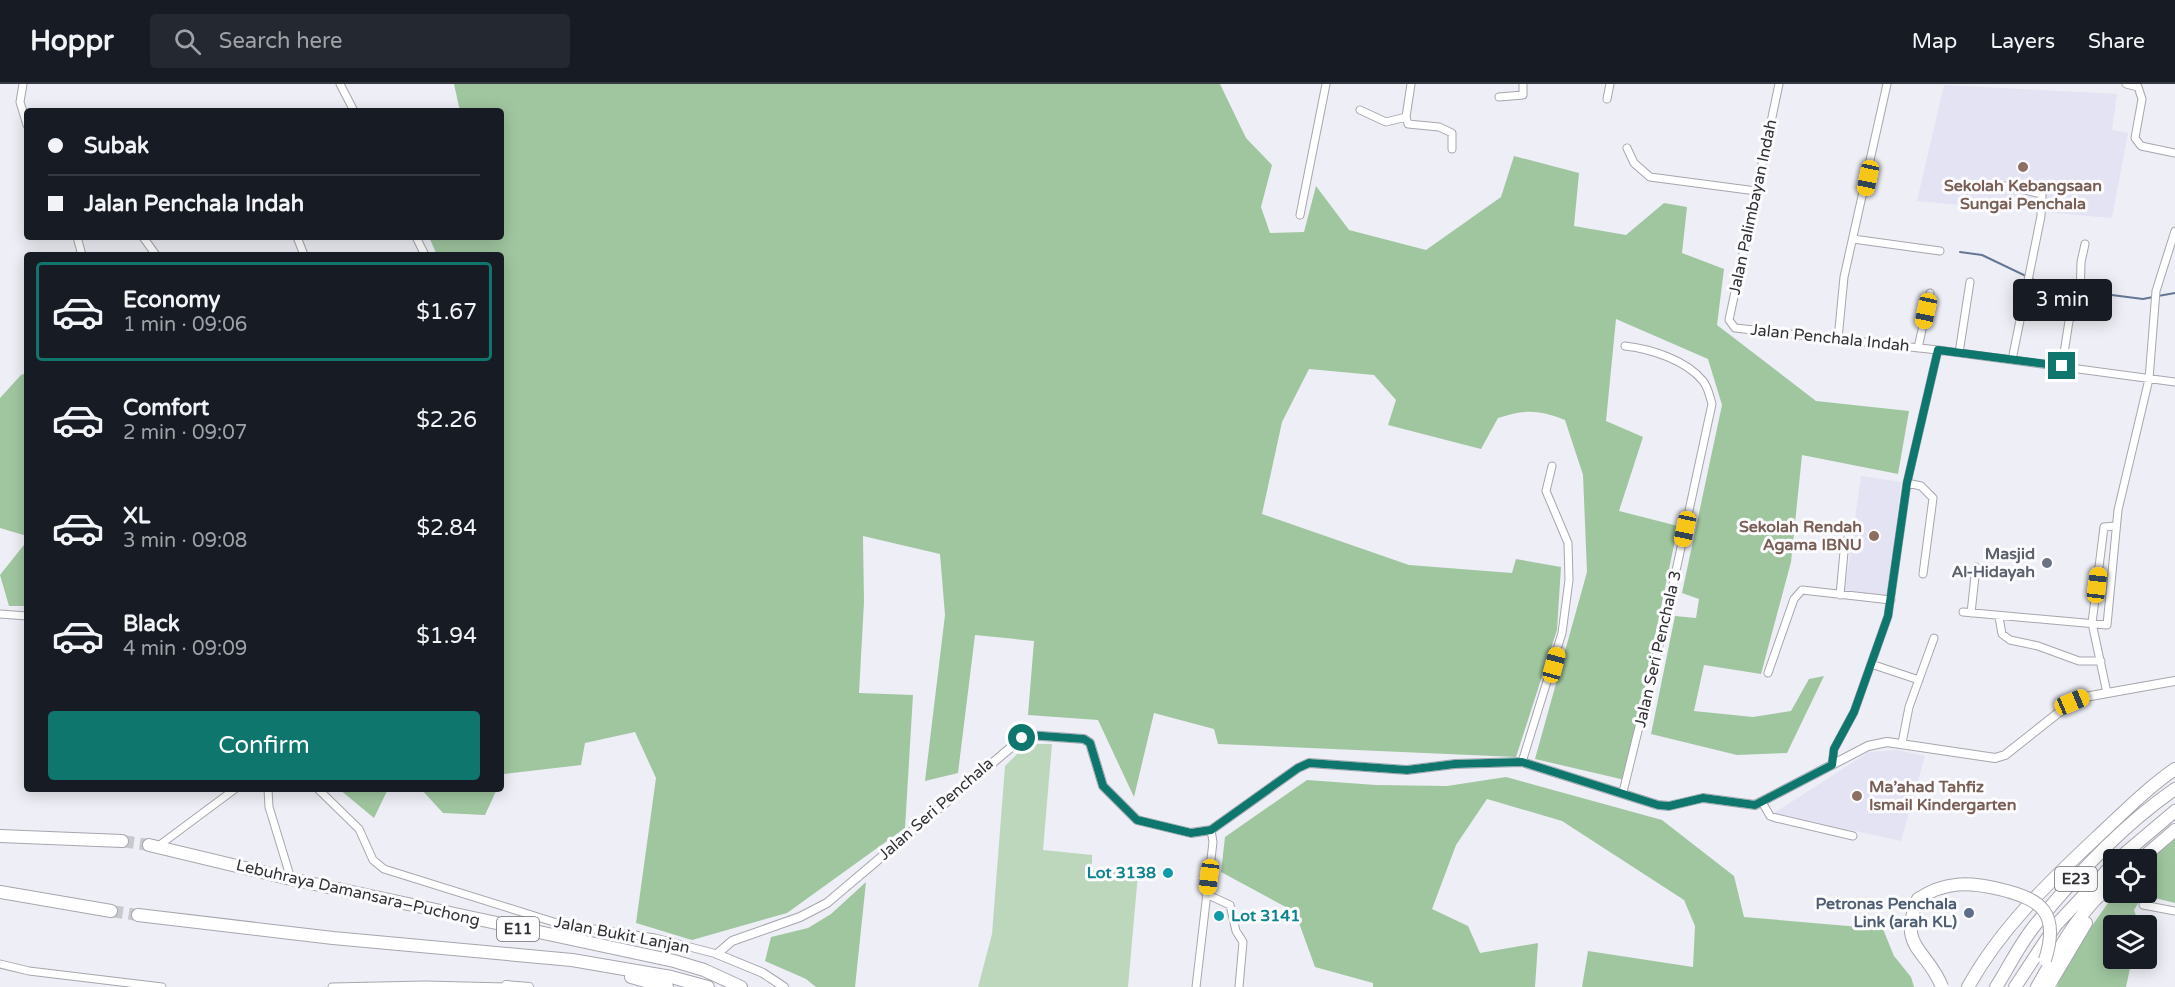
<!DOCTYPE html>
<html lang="en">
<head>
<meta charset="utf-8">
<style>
  :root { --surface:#171b24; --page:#242831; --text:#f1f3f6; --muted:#9ea1a6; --line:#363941; --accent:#0f766e }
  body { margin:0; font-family:"Varela Round",sans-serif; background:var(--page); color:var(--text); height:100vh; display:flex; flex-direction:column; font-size:22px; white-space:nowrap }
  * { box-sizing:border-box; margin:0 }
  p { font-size:20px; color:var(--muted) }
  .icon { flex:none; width:33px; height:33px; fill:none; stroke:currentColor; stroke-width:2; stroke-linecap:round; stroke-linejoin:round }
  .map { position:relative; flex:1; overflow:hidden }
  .panel { position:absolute; left:24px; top:168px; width:480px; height:540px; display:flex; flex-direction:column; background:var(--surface); border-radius:6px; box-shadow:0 3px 15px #0003 }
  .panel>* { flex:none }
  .banner { position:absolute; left:24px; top:24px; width:480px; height:132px; border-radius:6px; box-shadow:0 3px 15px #0003; display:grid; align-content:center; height:132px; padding:0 24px; background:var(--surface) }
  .fabs { position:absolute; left:2103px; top:765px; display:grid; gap:12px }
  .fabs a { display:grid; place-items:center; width:54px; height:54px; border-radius:6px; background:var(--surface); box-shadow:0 3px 15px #0003; font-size:30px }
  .end { position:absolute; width:27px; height:27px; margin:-14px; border:8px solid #0f766e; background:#fff; box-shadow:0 0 0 3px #fff }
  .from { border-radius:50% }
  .bubble { position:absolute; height:42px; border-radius:6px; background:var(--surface); box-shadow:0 3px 15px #0003; font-size:20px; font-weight:600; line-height:42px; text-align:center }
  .car { position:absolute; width:18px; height:36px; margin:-18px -9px; border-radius:8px; box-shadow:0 0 4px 2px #0007; background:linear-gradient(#f5c518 24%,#345 0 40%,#f5c518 0 76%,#345 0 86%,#f5c518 0) }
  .banner b { display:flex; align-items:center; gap:21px; height:57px; font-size:22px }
  .banner b+b { border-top:2px solid var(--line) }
  .banner i { width:15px; height:15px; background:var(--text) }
  ul { padding:10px 0 0; list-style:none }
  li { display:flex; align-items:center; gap:18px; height:99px; margin:0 12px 9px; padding:0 12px; border:3px solid transparent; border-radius:6px }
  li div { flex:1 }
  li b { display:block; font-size:22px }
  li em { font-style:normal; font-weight:600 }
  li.on { border-color:var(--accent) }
  li>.icon { width:54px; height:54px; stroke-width:1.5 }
  .cta { display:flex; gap:12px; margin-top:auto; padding:12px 24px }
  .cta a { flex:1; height:69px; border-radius:6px; background:var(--accent); color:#fff; font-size:24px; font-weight:600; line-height:69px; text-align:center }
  header { display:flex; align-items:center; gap:36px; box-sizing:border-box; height:84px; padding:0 30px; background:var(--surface); border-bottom:2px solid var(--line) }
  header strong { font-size:28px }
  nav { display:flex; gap:33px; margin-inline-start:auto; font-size:21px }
  .search { width:420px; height:54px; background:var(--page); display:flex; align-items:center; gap:15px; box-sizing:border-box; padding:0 21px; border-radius:6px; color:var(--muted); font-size:22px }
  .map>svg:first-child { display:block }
</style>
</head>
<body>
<header>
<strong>Hoppr</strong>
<div class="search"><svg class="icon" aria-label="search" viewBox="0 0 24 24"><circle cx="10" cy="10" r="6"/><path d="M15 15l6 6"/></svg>Search here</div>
<nav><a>Map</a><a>Layers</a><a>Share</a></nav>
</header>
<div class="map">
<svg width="2175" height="903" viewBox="0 0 2175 903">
  <rect width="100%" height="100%" fill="#eeeef6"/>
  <path fill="#e3e3f3" d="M 1944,1 L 2117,10 L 2112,46 L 2128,49 L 2112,134 L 1917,117 Z
    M 1861,392 L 1901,398 L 1889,512 L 1845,506 Z
    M 1898,666 L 1925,672 L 1901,757 L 1774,729 L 1869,668 Z"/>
  <path fill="#bdd7bd" d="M 1027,660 L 1052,660 L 1043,766 L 1092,771 L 1092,786 L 1138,790 L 1128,903 L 978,903 L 992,850 L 1005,682 Z"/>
  <path fill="#a0c6a0" d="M 454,0 L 1220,0 L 1246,54 L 1272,81 L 1261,123 L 1270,149 L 1304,148 L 1316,102 L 1349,146 L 1426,166 L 1501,113 L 1514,72 L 1579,89 L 1574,142 L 1626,151 L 1664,119 L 1687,123 L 1682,169 L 1724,185 L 1717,241 L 1816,317 L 1909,327 L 1898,390 L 1802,371 L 1791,478 L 1761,590 L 1704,581 L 1694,627 L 1753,633 L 1791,627 L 1809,595 L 1824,592 L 1787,669 L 1737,671 L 1651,650 L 1675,532 L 1696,534 L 1699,515 L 1682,509 L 1722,321 L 1708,275 L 1616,235 L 1606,337 L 1643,353 L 1619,427 L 1678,442 L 1625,696 L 1535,675 L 1587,488 L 1583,391 L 1565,336 C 1539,326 1525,325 1498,334 L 1481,365 L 1388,341 L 1396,316 L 1374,291 L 1309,285 L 1282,338 L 1262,430 L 1409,481 L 1512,489 L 1516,475 L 1561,483 L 1557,546 L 1516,673 L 1218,660 L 1214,645 L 1154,629 L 1134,713 L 1098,636 L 1028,631 L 1034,557 L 975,551 L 958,689 L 925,697 L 945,531 L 940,470 L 863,452 L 864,518 L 859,609 L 913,611 L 905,744 L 787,829 L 692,856 L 636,839 L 656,694 L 635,648 L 585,659 L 581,681 L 504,690 L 501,696 L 501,171 L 437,171 L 429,153 L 501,153 L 501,27 L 460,27 Z
    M 27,289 L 27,452 L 0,444 L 0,314 L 21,291 Z
    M 27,457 L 27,522 L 9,522 L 0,491 Z
    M 1506,693 L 1662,736 L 1734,792 L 1744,833 L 1883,845 L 1894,872 L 1911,893 L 1914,903 L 1582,903 L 1588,867 L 1693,883 L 1695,842 L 1684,816 L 1562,737 L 1487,715 L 1456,761 L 1432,825 L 1468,842 L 1480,869 L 1538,859 L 1535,903 L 1373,903 L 1373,899 L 1315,883 L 1295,828 L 1221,788 L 1225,753 L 1307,696 L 1376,701 L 1447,702 Z
    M 339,705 L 388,705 L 374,734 Z
    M 421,705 L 497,705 L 485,731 L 443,729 Z
    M 2175,754 L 2175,819 L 2143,811 L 2134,826 L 2139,841 L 2114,842 L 2114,874 L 2132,875 L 2126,903 L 2057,903 L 2066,879 L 2115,809 L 2146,808 L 2147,777 Z
    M 866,798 L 855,903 L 816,903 L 806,895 L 765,877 L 771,853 L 808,844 L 831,830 Z"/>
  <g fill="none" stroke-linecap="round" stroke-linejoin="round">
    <path stroke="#637693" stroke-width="2" d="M 1960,168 L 1982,171 L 2049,203 L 2143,215 L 2153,213
      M 2158,212 L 2175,209"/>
    <path stroke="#c8c8cf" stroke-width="12" stroke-dasharray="12 6" stroke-linecap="butt" d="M 122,757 L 149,761
      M 111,827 L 138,831"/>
    <defs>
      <path id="minor" d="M 23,0 L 20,18 L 27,41
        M 340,0 L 354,27
        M 1411,0 L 1406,33 L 1408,40 L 1439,43 L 1452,49 L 1452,65
        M 1779,0 L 1729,236 L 1735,244 L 1938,266 L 2175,298
        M 2126,0 L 2138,3 L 2142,15 L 2135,54 L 2141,62 L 2175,69
        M 1499,13 L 1523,11 L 1523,0
        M 1607,15 L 1610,0
        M 1360,26 L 1386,38 L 1406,33
        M 1627,64 L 1634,79 L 1650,93 L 1756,107
        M 1996,100 L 2042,110 L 2041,132 L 2012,276
        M 1300,131 L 1326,0
        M 77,153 L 82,171
        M 143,153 L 156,171
        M 297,153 L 304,171
        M 416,153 L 425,171
        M 1853,155 L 1940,167
        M 1838,255 L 1844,193 L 1887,0
        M 1918,264 L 1930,209
        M 1959,269 L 1970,198
        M 2062,282 L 2069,237 L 2080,216 L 2081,178 L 2085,160
        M 1907,399 L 1921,402 L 1933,414 L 1923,490
        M 1840,511 L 1845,457
        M 1963,528 L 2107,541 L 2118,426 L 2149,295 L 2156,207 L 2175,147
        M 1971,529 L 1976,483
        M 0,530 L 27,532
        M 1999,533 L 2002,550 L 2010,556 L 2038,562 L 2079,577 L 2101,577
        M 1871,580 L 1919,596
        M 1768,589 L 1794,515 L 1802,506 L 1891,516
        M 2107,609 L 2092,539 L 2104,443 L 2115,442
        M 1902,659 L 1909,623 L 1934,554
        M 1522,678 L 1562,549 L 1569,496 L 1568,459 L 1546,407 L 1552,382
        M 1832,681 L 1834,665 L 1854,628 L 1888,532 L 1907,399 L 1938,266
        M 268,705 L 269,723 L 291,795
        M 318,705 L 359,745 L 373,776 L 384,785 L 560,840 L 655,854 L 717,870
        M 1623,708 L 1666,533 L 1712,320 C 1710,313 1708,303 1703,297 C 1686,276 1651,265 1625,262
        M 1762,718 L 1770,732 L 1776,734 L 1853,752
        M 157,763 L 235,705
        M 1206,810 L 1230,821 L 1236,847 L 1243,858 L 1239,903
        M 2143,821 L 2175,827
        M 0,880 L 29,887 L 162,903
        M 332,903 L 425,901 L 506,903
        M 1196,903 L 1213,758 L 1211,746"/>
      <path id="tertiary" d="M 506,901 L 529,903
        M 784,903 L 763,889 L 717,870 L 732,857 L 800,833 L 827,819 L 1022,654 L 1028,651 L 1084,655 L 1090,659 L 1103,702 L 1137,736 L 1191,749 L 1211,746 L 1298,684 L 1309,679 L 1407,686 L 1455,680 L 1522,678 L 1658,721 L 1669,722 L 1703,714 L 1755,721 L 1868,662 L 1887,658 L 1995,674 L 2005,671 L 2072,618 L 2085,613 L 2175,597"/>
      <path id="motorway" d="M 0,752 L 122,757
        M 149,761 L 291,795 L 674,877 L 704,886 L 741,903
        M 2117,776 L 2175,727
        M 2140,776 L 2175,746
        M 0,808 L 111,827
        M 138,831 L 333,854 L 572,876 L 671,893 L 708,903
        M 631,893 L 667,903
        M 1968,903 C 2000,845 2048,799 2096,754 C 2122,730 2146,705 2175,685
        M 1996,903 C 2009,883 2020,859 2036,840 C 2076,791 2123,741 2175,705
        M 2015,903 L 2056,841 L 2114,779
        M 2037,903 C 2059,865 2079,826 2114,798
        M 2048,903 L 2086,839"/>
    </defs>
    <use href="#minor" stroke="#a6a6ae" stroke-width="9"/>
    <use href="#tertiary" stroke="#a6a6ae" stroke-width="10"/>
    <use href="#motorway" stroke="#a6a6ae" stroke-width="14"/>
    <use href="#minor" stroke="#fff" stroke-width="7"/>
    <use href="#tertiary" stroke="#fff" stroke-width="8"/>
    <use href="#motorway" stroke="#fff" stroke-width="12"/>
    <defs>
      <path id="motorway-bridge" d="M 1942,903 C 1927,864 1897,865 1918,815 C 1945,797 1969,798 1999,805 C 2042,815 2060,829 2045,876"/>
    </defs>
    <use href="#motorway-bridge" stroke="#a6a6ae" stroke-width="14" stroke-linecap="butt"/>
    <use href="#motorway-bridge" stroke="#fff" stroke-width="12"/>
  </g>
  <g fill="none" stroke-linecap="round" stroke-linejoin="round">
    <path stroke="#0f766e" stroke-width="8" d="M 1022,654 L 1028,651 L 1084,655 L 1090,659 L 1103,702 L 1137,736 L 1191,749 L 1211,746 L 1298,684 L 1309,679 L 1407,686 L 1455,680 L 1522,678 L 1658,721 L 1669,722 L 1703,714 L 1755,721 L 1832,681 L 1834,665 L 1854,628 L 1888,532 L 1907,399 L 1938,266 L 2062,282"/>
  </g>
  <g fill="#8d6e63" stroke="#fcfcfe" stroke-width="2">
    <circle cx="2023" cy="83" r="6"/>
    <circle cx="1874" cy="452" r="6"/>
    <circle cx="1857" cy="712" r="6"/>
  </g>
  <circle fill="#6b7280" stroke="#fcfcfe" stroke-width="2" cx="2047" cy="479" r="6"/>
  <g fill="#0f9aa8" stroke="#fcfcfe" stroke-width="2">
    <circle cx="1168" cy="789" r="6"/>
    <circle cx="1219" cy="832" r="6"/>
  </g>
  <circle fill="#5c6f8a" stroke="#fcfcfe" stroke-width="2" cx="1969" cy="829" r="6"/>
  <g text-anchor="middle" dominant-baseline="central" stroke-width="6" stroke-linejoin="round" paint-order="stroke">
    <g fill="#fcfcfe" stroke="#6e6e71" stroke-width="1.5">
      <rect x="2055" y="783" width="42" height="24" rx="4.5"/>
      <rect x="497" y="833" width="42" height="24" rx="4.5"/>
    </g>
    <g font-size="15" font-weight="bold" fill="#313134">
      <text x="2076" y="795">E23</text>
      <text x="518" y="845">E11</text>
    </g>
    <g font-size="16" font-weight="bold" fill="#785e54" stroke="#fcfcfe">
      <text x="2023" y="102">Sekolah Kebangsaan<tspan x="2023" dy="18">Sungai Penchala</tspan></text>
      <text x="1862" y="443" text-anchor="end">Sekolah Rendah<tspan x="1862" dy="18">Agama IBNU</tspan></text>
      <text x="1869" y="703" text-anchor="start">Ma’ahad Tahfiz<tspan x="1869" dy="18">Ismail Kindergarten</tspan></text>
    </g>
    <g font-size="16" fill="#313134" stroke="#fcfcfe">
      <text transform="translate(1753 123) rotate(-78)">Jalan Palimbayan Indah</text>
      <text transform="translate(1830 254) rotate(6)">Jalan Penchala Indah</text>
      <text transform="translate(1658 565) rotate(-77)">Jalan Seri Penchala 3</text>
      <text transform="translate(936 725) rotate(-41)">Jalan Seri Penchala</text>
      <text transform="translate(358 809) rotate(13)">Lebuhraya Damansara–Puchong</text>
      <text transform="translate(622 851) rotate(11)">Jalan Bukit Lanjan</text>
    </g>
    <g font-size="16" font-weight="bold" fill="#5b616d" stroke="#fcfcfe" text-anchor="end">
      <text x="2035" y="470">Masjid<tspan x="2035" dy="18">Al-Hidayah</tspan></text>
    </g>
    <g font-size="16" font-weight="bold" fill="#0d838f" stroke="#fcfcfe" text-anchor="end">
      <text x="1156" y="789">Lot 3138</text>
      <text x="1231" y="832" text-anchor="start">Lot 3141</text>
    </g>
    <g font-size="16" font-weight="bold" fill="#4e5e75" stroke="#fcfcfe" text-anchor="end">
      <text x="1957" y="820">Petronas Penchala<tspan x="1957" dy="18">Link (arah KL)</tspan></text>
    </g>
  </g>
</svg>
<div class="fabs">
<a><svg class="icon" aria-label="locate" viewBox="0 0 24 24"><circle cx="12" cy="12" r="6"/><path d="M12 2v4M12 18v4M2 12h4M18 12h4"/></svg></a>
<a><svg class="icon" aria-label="layers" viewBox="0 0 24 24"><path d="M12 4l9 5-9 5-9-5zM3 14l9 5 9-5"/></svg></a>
</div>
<i class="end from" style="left:1022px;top:654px"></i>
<i class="end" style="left:2062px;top:282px"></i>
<div class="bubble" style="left:2013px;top:195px;width:99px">3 min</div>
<i class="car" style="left:1868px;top:94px;rotate:192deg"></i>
<i class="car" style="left:1926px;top:227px;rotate:192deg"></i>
<i class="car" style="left:1685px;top:445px;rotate:192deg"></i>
<i class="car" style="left:2097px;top:501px;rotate:7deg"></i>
<i class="car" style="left:1554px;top:581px;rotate:15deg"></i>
<i class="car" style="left:2072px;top:618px;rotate:67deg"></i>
<i class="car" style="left:1209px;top:793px;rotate:187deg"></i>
<div class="banner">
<b><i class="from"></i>Subak</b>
<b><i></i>Jalan Penchala Indah</b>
</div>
<section class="panel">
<ul>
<li class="on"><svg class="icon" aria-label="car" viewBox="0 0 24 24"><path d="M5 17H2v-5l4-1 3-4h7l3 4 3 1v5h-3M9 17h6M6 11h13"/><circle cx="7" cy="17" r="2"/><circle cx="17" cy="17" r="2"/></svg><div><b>Economy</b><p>1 min · 09:06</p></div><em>$1.67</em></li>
<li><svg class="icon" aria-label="car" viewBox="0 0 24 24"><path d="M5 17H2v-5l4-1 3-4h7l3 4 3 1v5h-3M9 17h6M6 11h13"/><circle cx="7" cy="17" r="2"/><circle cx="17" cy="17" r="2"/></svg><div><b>Comfort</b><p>2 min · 09:07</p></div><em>$2.26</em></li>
<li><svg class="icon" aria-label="car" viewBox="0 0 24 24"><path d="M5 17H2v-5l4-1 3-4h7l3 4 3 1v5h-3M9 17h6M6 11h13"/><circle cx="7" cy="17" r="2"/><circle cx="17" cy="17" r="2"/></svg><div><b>XL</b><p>3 min · 09:08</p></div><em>$2.84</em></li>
<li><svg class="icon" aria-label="car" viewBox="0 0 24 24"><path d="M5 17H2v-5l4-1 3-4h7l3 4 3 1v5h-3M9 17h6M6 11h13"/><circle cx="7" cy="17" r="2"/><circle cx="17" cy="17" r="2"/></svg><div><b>Black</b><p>4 min · 09:09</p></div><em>$1.94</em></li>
</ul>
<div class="cta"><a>Confirm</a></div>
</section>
</div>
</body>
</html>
